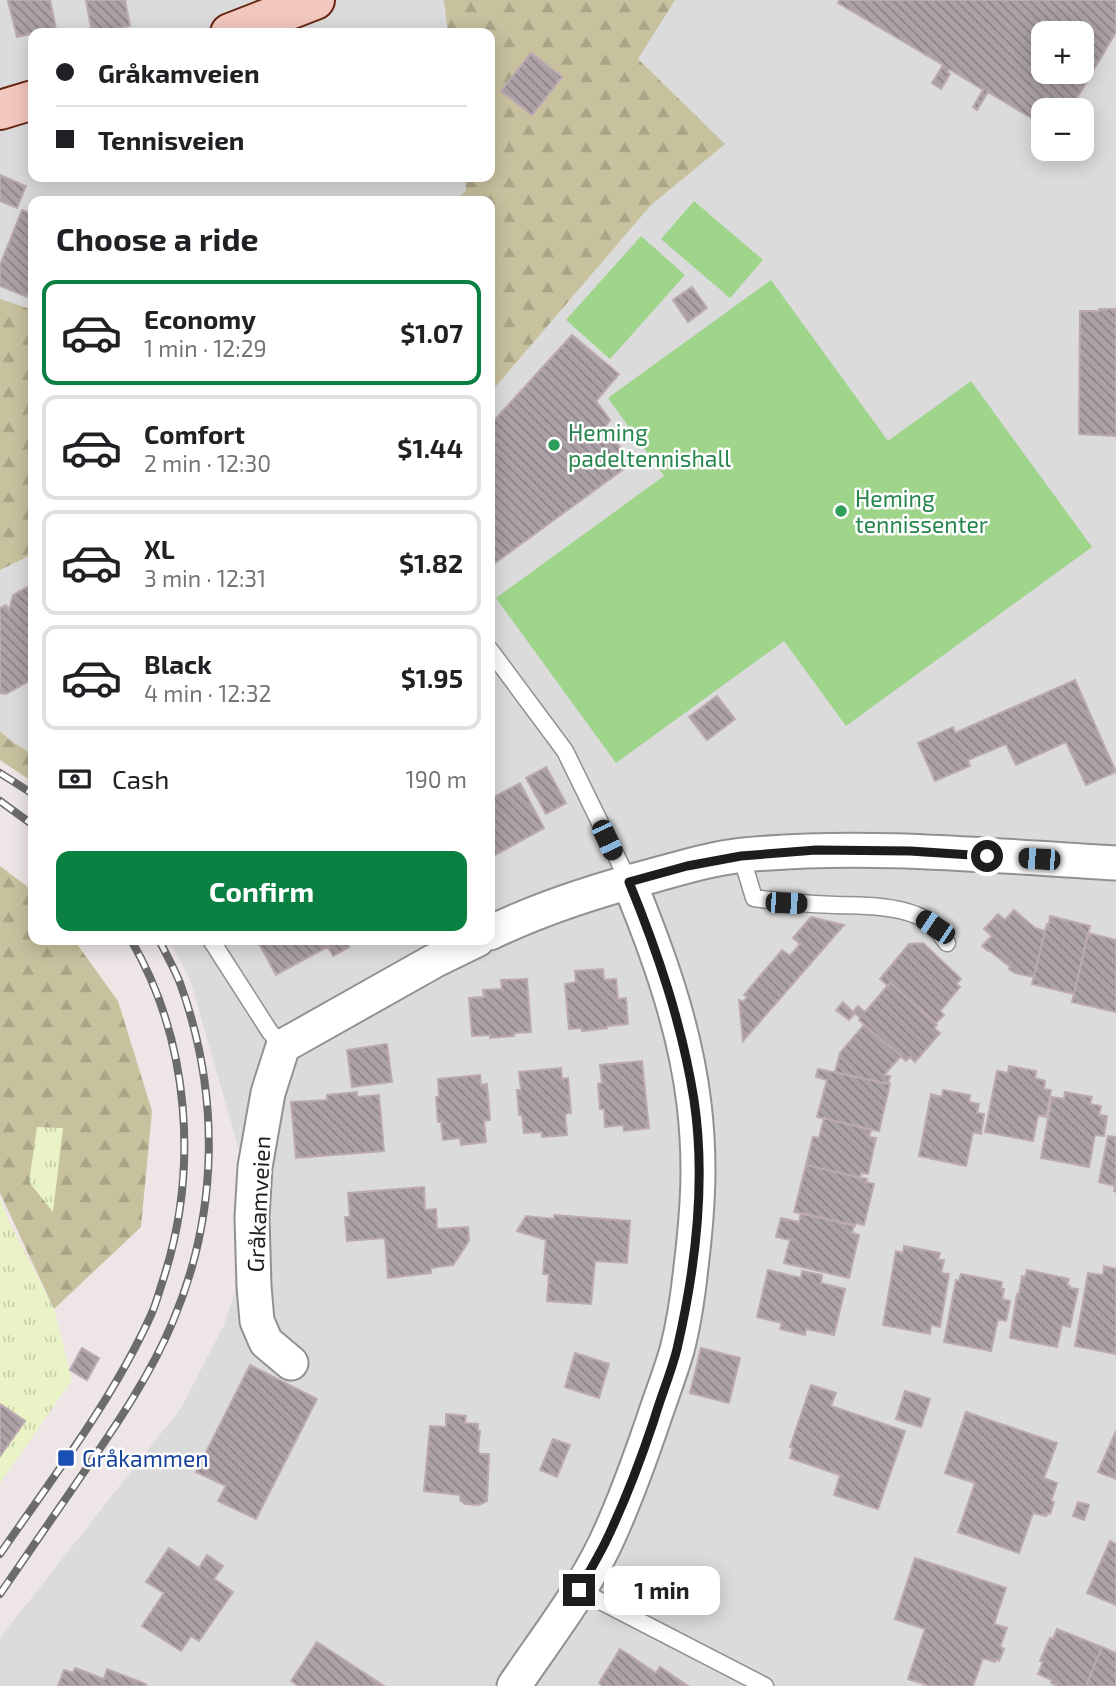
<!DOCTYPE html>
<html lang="en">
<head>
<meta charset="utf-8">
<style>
  :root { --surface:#fff; --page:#f2f2f2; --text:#202124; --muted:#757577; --line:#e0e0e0; --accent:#0b8043 }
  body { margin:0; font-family:"Exo 2",sans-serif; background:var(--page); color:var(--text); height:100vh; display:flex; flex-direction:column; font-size:26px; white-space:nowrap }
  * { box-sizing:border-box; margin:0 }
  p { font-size:23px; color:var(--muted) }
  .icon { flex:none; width:38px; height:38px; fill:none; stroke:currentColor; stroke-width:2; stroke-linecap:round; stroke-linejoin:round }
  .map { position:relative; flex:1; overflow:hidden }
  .drawer { position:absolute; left:28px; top:196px; width:467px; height:749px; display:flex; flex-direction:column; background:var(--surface); border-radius:14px; box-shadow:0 4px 18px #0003 }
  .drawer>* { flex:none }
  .banner { position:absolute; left:28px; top:28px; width:467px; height:154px; border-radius:14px; box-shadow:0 4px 18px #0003; display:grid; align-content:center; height:154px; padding:0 28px; background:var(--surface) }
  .buttons { position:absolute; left:1031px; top:21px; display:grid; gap:14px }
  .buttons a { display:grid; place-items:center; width:63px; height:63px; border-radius:14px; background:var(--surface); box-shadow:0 4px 18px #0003; font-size:35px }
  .end { position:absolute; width:32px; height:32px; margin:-16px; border:9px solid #1d1d1d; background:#fff; box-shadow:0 0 0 4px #fff }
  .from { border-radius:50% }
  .bubble { position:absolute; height:49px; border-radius:14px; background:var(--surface); box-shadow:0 4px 18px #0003; font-size:23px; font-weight:700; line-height:49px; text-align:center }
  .car { position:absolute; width:21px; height:42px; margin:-21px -10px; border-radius:9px; box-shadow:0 0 5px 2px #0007; background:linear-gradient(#222 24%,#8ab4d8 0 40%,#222 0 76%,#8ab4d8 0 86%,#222 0) }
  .banner b { display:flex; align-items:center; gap:24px; height:66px; font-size:26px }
  .banner b+b { border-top:2px solid var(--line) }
  .banner i { width:18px; height:18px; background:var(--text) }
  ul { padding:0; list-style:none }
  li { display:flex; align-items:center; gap:21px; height:105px; margin:0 14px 10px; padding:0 14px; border:4px solid var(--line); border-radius:14px }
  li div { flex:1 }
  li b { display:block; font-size:26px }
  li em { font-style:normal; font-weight:700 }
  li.current { border-color:var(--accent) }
  li>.icon { width:63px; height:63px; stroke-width:1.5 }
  h2 { padding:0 28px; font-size:32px; line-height:84px }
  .pay { display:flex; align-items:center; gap:18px; height:77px; padding:0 28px; font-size:26px }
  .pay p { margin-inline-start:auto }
  .cta { display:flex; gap:14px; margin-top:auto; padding:14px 28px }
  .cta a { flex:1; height:80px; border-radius:14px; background:var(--accent); color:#fff; font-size:28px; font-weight:700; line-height:80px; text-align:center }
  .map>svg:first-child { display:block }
</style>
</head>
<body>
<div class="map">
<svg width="1116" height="1686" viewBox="0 0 1116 1686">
  <defs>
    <pattern id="forest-firs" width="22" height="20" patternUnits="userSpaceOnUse" patternTransform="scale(1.75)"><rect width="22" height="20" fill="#c8c19e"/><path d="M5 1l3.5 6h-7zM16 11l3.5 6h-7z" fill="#aba588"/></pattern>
    <pattern id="park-tufts" width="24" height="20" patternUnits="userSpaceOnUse" patternTransform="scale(1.75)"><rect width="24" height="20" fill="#eaf3c6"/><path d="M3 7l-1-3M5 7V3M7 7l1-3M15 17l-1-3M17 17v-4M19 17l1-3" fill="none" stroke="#c8d0aa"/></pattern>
    <pattern id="building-back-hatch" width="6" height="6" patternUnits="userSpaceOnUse" patternTransform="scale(1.75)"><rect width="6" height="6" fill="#aba1a6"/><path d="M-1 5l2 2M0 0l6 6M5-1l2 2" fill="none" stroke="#8b8387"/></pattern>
  </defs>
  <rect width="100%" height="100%" fill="#ede5e6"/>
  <path fill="#dbdbdb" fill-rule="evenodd" d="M 0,0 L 1116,0 L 1116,1686 L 0,1686 L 0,1638 L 181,1408 L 224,1325 L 236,1289 L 241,1260 L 242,1160 L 190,979 L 169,940 L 490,940 L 490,201 L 33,201 L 33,782 L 0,760 ZM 33,33 L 490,33 L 490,177 L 33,177 ZM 1043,33 L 1082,33 L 1082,72 L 1043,72 ZM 1043,110 L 1082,110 L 1082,149 L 1043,149 Z"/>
  <path fill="url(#forest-firs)" d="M 444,0 L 675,0 L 638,59 L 725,144 L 650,206 L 490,393 L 490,201 L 457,201 L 466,190 L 465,177 L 490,177 L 490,33 L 448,33 Z
    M 0,299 L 33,310 L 33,554 L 0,570 Z
    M 0,731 L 11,741 L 33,755 L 33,782 L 0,760 Z
    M 0,866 L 33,891 L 33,940 L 74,940 L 118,1001 L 152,1111 L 141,1227 L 54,1309 L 0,1193 Z"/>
  <path fill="url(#park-tufts)" d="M 37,1127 L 63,1128 L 53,1212 L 29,1182 Z
    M 0,1197 L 8,1220 L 54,1309 L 72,1380 L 0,1483 Z"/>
  <path fill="#9fd48b" d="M 694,201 L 763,260 L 730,298 L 661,239 Z
    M 641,236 L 685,275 L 610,359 L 566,320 Z
    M 771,280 L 888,441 L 971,381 L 1092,547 L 846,726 L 784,641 L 616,763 L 496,598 L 664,476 L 608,398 Z"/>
  <path fill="url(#building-back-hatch)" stroke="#bda9b2" stroke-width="2" fill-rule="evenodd" d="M 11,0 L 50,0 L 56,29 L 17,37 L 8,1 Z
    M 86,0 L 125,0 L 130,26 L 92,33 Z
    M 840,0 L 1116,0 L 1116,32 L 1070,110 L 1043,110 L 1043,125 L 988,92 L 977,110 L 973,107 L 983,90 L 949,69 L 947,72 L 950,74 L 941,89 L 932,83 L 943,65 L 838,3 ZM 1043,33 L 1082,33 L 1082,72 L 1043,72 Z
    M 531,53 L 562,77 L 532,115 L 501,91 Z
    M 0,175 L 26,186 L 17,208 L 0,201 Z
    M 172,177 L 267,177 L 267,178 L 172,178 Z
    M 22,210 L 33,214 L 33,288 L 31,287 L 27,297 L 0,286 L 0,265 Z
    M 692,287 L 707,308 L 688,322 L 673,300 Z
    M 1099,309 L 1116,309 L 1116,436 L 1079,434 L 1080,311 L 1099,311 Z
    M 572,335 L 619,374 L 596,401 L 610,420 L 605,427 L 632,463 L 491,566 L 490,425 Z
    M 33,584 L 33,679 L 6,694 L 0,693 L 0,608 L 6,605 L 9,610 L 13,595 Z
    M 1075,680 L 1116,772 L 1086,785 L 1066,742 L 1016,765 L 1006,744 L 968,760 L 970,766 L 935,781 L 918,743 L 953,727 L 955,733 Z
    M 717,696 L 735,719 L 707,740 L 689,717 Z
    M 546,767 L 566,803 L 546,814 L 526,778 Z
    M 520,783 L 544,828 L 495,855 L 490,846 L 490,799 Z
    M 1014,910 L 1035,928 L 1045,931 L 1034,977 L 1015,973 L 1009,969 L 1010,967 L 989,950 L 988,951 L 982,946 L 992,936 L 984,929 L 998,914 L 1005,920 Z
    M 1050,916 L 1090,926 L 1074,994 L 1032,984 L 1045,931 L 1047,924 L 1049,924 Z
    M 811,917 L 844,925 L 743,1041 L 739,1000 L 743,1002 L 747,997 L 744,995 L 782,950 L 790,956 L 800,944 L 793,938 Z
    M 1088,933 L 1116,940 L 1116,1012 L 1072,1002 Z
    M 257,940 L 323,940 L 327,947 L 276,975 Z
    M 324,940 L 345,940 L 349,947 L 333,956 Z
    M 923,943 L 961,979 L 956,984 L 960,987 L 940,1011 L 944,1015 L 936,1023 L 890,983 L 888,986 L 880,979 L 909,944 Z
    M 603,969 L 604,980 L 616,979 L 618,999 L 626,998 L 628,1024 L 607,1026 L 607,1028 L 582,1031 L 582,1028 L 569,1029 L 565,984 L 576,982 L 575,971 Z
    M 527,979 L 531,1032 L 514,1033 L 514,1036 L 490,1038 L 490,1035 L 472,1036 L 469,998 L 484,997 L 483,990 L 502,989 L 501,980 Z
    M 890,983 L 937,1025 L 934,1028 L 940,1033 L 915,1062 L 910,1057 L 906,1061 L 859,1020 L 860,1018 L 855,1013 L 849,1020 L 836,1010 L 843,1002 L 853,1012 L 858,1006 L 865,1012 Z
    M 864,1025 L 901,1056 L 884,1075 L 890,1076 L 888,1084 L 835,1072 L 840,1053 Z
    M 387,1044 L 392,1082 L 352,1087 L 347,1050 Z
    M 642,1061 L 649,1128 L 624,1131 L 623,1125 L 605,1127 L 604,1109 L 600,1109 L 598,1084 L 602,1083 L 600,1065 Z
    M 1009,1066 L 1036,1071 L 1035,1078 L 1045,1081 L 1044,1089 L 1051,1090 L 1046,1117 L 1038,1115 L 1033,1141 L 985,1132 L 997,1071 L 1008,1073 Z
    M 561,1068 L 562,1079 L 568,1078 L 571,1113 L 565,1114 L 567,1135 L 542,1137 L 542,1132 L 524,1133 L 522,1115 L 519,1115 L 517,1090 L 521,1090 L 519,1072 Z
    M 818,1069 L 890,1084 L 879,1131 L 817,1117 L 827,1080 L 816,1077 Z
    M 480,1075 L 481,1085 L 487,1084 L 490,1120 L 484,1121 L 486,1142 L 461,1145 L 460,1138 L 443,1140 L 441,1122 L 438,1122 L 436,1097 L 439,1097 L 438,1079 Z
    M 943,1090 L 970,1095 L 969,1102 L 979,1104 L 977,1113 L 984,1114 L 981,1134 L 973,1132 L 966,1166 L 919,1156 L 931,1094 L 942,1097 Z
    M 357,1092 L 357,1097 L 379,1095 L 384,1151 L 296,1158 L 291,1102 L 327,1100 L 327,1095 Z
    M 1065,1092 L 1092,1097 L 1090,1104 L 1101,1106 L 1099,1115 L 1107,1116 L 1104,1136 L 1095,1135 L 1089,1167 L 1041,1158 L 1052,1097 L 1064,1099 Z
    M 824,1118 L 871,1130 L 869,1137 L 876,1138 L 868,1174 L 861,1173 L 860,1178 L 806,1165 L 813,1137 L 819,1138 Z
    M 1108,1136 L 1116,1137 L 1116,1192 L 1114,1191 L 1115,1186 L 1099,1182 Z
    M 806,1165 L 867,1179 L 866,1182 L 874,1184 L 864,1225 L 856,1223 L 855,1226 L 794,1212 Z
    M 424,1187 L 425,1210 L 436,1209 L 437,1229 L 468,1227 L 469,1241 L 453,1265 L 431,1268 L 431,1273 L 388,1278 L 385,1238 L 347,1241 L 345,1217 L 350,1217 L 348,1193 Z
    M 801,1213 L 854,1225 L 852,1233 L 859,1235 L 849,1278 L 784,1263 L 790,1240 L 776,1237 L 781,1218 L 799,1222 Z
    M 554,1215 L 630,1221 L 627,1263 L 595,1261 L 591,1304 L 547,1301 L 549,1274 L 543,1274 L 546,1240 L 517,1231 L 526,1216 L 554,1219 Z
    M 904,1246 L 940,1253 L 938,1260 L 944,1260 L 941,1273 L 949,1274 L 940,1327 L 931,1325 L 930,1334 L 883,1325 L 896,1251 L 903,1253 Z
    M 1104,1266 L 1116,1269 L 1116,1354 L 1075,1346 L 1088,1273 L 1103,1275 Z
    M 768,1270 L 801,1278 L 802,1271 L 822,1275 L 821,1283 L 845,1289 L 834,1335 L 806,1329 L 805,1335 L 780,1329 L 782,1323 L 757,1317 Z
    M 1027,1270 L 1069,1279 L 1067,1285 L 1070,1286 L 1069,1288 L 1078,1289 L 1070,1327 L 1062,1325 L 1057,1347 L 1010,1338 L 1017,1294 L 1019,1294 L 1022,1276 L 1025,1277 Z
    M 961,1274 L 1002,1282 L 1001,1289 L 1004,1289 L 1002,1299 L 1010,1301 L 1006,1321 L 998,1319 L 991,1351 L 944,1342 L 956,1280 L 959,1281 Z
    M 82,1348 L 99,1358 L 87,1380 L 70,1370 Z
    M 701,1348 L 740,1358 L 729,1403 L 690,1393 Z
    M 575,1353 L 609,1364 L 599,1398 L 565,1387 Z
    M 250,1365 L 317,1399 L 256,1519 L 218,1501 L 226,1486 L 196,1472 Z
    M 811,1385 L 836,1393 L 831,1406 L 905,1431 L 878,1509 L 834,1495 L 840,1475 L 790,1458 L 793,1448 L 790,1447 Z
    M 905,1391 L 930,1399 L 921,1427 L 896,1419 Z
    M 0,1404 L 25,1421 L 0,1456 Z
    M 966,1412 L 1057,1443 L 1044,1478 L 1057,1483 L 1051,1501 L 1054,1502 L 1050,1514 L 1047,1513 L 1046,1516 L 1033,1513 L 1019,1553 L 958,1532 L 975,1483 L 945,1473 Z
    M 446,1414 L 466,1416 L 465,1423 L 478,1424 L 478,1431 L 480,1431 L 478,1451 L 480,1454 L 489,1454 L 487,1501 L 479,1505 L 465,1504 L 460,1500 L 460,1495 L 424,1491 L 430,1426 L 446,1427 Z
    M 1116,1431 L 1116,1479 L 1098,1472 Z
    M 553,1439 L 570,1445 L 557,1477 L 540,1470 Z
    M 1078,1502 L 1089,1505 L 1084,1520 L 1073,1516 Z
    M 1110,1541 L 1116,1544 L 1116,1605 L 1087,1593 Z
    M 169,1548 L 199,1568 L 207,1555 L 223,1566 L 214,1579 L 233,1592 L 199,1641 L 191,1636 L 181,1651 L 142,1626 L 164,1593 L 146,1582 Z
    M 915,1558 L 1006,1588 L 994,1624 L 1007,1628 L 1000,1647 L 1004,1649 L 999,1661 L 996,1659 L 995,1662 L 983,1658 L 973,1686 L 930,1686 L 908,1679 L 925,1629 L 895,1619 Z
    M 1057,1629 L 1102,1647 L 1086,1686 L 1058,1686 L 1051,1683 L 1052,1680 L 1038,1674 L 1043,1662 L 1040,1661 L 1050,1638 L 1053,1639 Z
    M 317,1642 L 384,1686 L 299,1686 L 291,1681 Z
    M 1102,1647 L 1116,1653 L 1116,1686 L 1086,1686 Z
    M 620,1649 L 656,1673 L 660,1667 L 688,1686 L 603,1686 L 599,1683 Z
    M 75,1668 L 104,1679 L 107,1669 L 146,1684 L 145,1686 L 58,1686 L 64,1670 L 73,1673 Z"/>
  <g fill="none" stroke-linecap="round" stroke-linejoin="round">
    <defs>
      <path id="lane" d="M 490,650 L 565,751 L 629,882
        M 741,855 L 754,898 C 781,902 808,904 835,905 C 862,906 891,905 916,915 C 930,920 939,931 947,943
        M 211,940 L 270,1032 L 283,1046
        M 579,1590 L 765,1686"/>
      <path id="street" d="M 490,933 C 543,907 598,890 655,875 C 684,867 714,858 744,855 C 867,843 992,856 1116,863
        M 291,1363 L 266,1342 L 257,1321 L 254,1286 L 252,1217 L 255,1167 L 268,1093 L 283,1046 L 434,961 L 477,940
        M 514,1686 C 545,1640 581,1594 605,1544 C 624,1504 639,1462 653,1421 C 661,1397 670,1374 677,1350 C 684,1323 688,1295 691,1267 C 698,1210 701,1161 694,1104 C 685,1027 658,953 629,882"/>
      <path id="secondary" d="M 230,33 L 315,0
        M 0,110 L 33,100"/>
    </defs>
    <use href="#lane" stroke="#919191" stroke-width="19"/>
    <use href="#street" stroke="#919191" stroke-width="37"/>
    <use href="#secondary" stroke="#682511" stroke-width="42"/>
    <use href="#lane" stroke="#fff" stroke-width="16"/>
    <use href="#street" stroke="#fff" stroke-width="33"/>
    <use href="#secondary" stroke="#f2c7be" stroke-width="38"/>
    <defs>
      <path id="rail" d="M 0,773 L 33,794
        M 0,801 L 33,825
        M 0,1554 C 53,1477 112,1401 151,1315 C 156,1304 159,1292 163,1280 C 199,1170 190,1041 131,940
        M 0,1594 C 28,1553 56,1513 84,1472 C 117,1424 151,1374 173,1321 C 219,1212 220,1093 180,983 C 174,968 166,954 159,940"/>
    </defs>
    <use href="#rail" stroke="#6b6b6b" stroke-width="8"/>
    <use href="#rail" stroke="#fff" stroke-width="5" stroke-dasharray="16" stroke-linecap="butt"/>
  </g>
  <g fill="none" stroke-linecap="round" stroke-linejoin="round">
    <path stroke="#1d1d1d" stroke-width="9" d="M 579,1590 C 588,1574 597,1559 605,1543 C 624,1504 640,1462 654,1420 C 661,1396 671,1373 677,1349 C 695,1271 706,1180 694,1100 C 682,1024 658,953 629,882 L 687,866 L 741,856 L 816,850 L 910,851 L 987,856"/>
  </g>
  <g fill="#2e9e5b" stroke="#fff" stroke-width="2.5">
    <circle cx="554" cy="445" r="7"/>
    <circle cx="841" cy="511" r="7"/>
  </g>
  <rect fill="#1a4fb4" stroke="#fff" stroke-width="2.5" x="57" y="1449" width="18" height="18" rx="3.5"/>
  <g text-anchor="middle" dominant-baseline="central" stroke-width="5" stroke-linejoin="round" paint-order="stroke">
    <g font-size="23" fill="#27864d" stroke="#fff" text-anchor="start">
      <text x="568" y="432">Heming<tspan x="568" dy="26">padeltennishall</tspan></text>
      <text x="855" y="498">Heming<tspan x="855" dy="26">tennissenter</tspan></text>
    </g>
    <g font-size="23" fill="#1d1d1d" stroke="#fff">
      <text transform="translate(258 1204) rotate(-87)">Gråkamveien</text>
    </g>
    <g font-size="23" fill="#164399" stroke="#fff" text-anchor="start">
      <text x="82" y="1458">Gråkammen</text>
    </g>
  </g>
</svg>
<div class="buttons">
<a>+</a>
<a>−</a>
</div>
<i class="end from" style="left:987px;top:856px"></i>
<i class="end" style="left:579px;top:1590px"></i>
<div class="bubble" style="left:604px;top:1566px;width:116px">1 min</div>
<i class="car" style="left:607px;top:840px;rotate:155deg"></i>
<i class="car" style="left:1039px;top:859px;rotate:274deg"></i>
<i class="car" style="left:786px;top:903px;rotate:92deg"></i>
<i class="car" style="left:935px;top:927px;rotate:304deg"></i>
<div class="banner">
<b><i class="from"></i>Gråkamveien</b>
<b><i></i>Tennisveien</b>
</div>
<section class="drawer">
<h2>Choose a ride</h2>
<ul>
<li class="current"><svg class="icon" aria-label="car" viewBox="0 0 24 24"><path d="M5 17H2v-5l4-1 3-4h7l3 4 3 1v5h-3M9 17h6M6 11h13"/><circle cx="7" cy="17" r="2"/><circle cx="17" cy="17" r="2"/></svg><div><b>Economy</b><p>1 min · 12:29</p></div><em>$1.07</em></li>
<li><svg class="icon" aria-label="car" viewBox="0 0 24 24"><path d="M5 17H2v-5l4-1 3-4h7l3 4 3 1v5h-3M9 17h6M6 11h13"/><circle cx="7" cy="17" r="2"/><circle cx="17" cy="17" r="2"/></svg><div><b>Comfort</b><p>2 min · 12:30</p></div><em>$1.44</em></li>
<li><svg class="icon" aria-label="car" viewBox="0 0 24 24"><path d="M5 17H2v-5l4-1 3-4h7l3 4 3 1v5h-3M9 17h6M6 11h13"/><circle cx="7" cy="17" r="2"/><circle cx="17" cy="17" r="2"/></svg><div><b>XL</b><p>3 min · 12:31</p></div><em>$1.82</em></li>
<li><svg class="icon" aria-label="car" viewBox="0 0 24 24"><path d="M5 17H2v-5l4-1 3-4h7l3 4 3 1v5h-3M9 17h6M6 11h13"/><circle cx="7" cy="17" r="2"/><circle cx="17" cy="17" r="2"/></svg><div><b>Black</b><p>4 min · 12:32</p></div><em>$1.95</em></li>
</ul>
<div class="pay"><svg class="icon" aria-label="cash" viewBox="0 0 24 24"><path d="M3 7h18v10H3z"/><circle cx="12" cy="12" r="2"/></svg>Cash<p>190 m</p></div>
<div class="cta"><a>Confirm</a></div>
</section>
</div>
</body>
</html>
